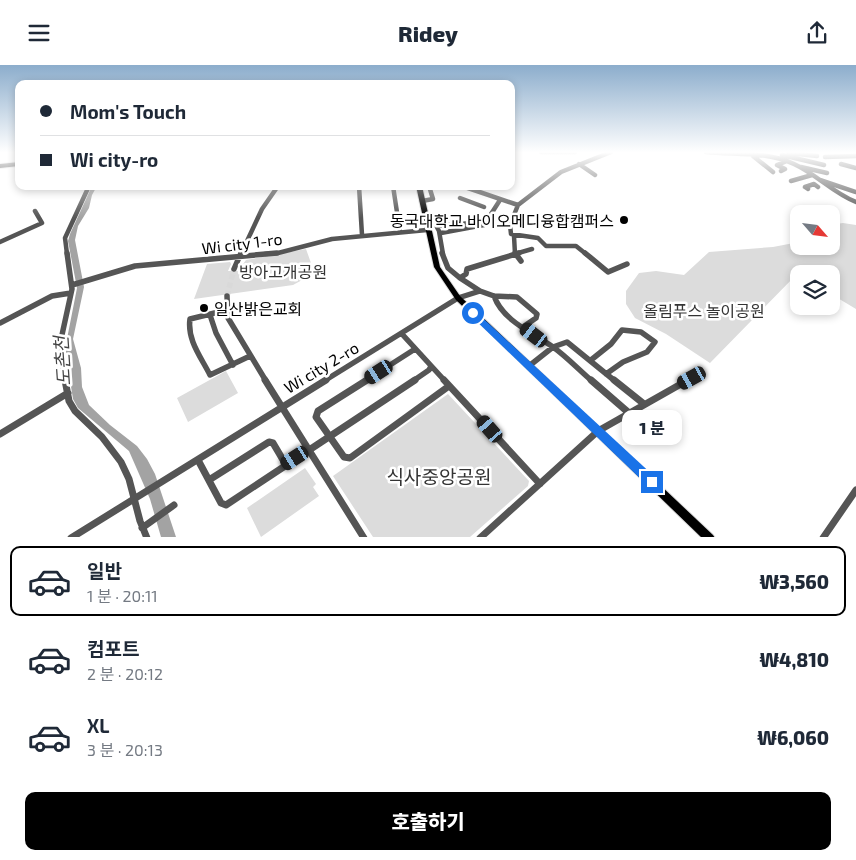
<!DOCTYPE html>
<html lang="ko">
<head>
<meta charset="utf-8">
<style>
  :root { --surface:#fff; --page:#f2f2f3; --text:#1f2937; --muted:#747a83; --line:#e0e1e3; --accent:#000 }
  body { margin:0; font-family:"Exo 2","Noto Sans KR",sans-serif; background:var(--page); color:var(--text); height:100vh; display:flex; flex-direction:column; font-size:19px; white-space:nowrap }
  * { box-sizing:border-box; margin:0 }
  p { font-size:16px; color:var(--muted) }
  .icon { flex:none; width:28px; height:28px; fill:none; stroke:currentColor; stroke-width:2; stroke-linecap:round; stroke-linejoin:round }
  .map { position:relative; height:472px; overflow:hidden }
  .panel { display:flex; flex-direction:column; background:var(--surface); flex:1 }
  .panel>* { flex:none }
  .guide { position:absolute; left:15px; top:15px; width:500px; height:110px; border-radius:10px; box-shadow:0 2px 8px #0003; display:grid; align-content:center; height:110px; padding:0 25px; background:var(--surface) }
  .needle { width:32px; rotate:118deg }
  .buttons { position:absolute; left:790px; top:140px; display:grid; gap:10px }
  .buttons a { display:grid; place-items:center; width:50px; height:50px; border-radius:10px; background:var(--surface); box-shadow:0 2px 8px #0003; font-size:25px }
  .end { position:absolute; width:22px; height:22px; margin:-11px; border:6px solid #1a73e8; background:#fff; box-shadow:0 0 0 2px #fff }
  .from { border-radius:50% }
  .bubble { position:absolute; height:35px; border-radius:10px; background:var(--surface); box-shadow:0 2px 8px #0003; font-size:16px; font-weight:800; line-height:35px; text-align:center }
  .car { position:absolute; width:15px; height:30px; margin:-15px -8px; border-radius:6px; box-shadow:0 0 4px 1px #0007; background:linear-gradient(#222 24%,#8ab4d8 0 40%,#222 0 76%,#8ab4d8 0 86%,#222 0) }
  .guide b { display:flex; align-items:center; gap:18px; height:48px; font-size:19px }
  .guide b+b { border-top:1px solid var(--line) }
  .guide i { width:12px; height:12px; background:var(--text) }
  ul { padding:9px 0 0; list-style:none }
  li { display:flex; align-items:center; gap:15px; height:70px; margin:0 10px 8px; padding:0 15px; border:2px solid transparent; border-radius:10px }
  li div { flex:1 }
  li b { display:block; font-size:19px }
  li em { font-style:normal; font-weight:800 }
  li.selected { border-color:var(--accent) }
  li>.icon { width:45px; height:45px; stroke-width:1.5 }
  .action { display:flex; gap:10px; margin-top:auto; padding:10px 25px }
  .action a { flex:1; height:58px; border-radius:10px; background:var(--accent); color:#fff; font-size:20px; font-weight:800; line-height:58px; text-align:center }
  header { display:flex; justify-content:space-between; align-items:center; height:65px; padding:0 25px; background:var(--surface); font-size:22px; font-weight:800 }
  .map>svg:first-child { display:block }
</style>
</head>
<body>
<header><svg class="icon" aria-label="menu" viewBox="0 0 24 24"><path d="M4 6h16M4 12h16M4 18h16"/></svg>Ridey<svg class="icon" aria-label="share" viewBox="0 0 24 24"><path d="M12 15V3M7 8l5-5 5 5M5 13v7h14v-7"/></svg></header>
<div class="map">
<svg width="856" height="473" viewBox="0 0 856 473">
  <rect width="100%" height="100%" fill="#fff"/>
  <path fill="#dcdcdc" d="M 843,158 L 856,160 L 856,244 L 831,229 L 831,209 L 798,208 L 710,298 L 666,269 L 635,253 L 626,239 L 626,226 L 639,208 L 656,206 L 684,210 L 709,187 L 773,182 L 799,177 L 799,181 L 831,181 L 831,160 Z
    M 306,184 L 311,198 L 311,206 L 304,214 L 293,220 L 194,234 L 207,199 L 230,197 L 231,199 L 228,206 L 238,206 L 246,195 Z
    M 226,306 L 238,328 L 188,357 L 177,333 Z
    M 448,329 L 529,416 L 528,421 L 470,472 L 373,472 L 333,411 Z
    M 305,403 L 316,419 L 313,422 L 319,431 L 261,472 L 247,443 Z"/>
  <path fill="#a3a3a3" d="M 92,121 L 97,121 L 92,130 L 89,143 L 78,161 L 75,175 L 84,222 L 73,274 L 81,303 L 82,322 L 89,340 L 110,360 L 137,381 L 147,394 L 155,409 L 176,472 L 161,472 L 150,434 L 129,386 L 78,343 L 73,334 L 65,284 L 77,223 L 68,176 L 70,169 Z"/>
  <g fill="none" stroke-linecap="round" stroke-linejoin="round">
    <path stroke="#d9d9d9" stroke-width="5.5" stroke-dasharray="5.5 3" stroke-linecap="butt" d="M 227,231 L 234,204"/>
    <defs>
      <path id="major" d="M 19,97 L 19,101 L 0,103 L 0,99 Z
        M 416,121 L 422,121 L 440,202 L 460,231 L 713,470 L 715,473 L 702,473 L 456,235 L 434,202 Z"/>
    </defs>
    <use href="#major" stroke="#dbdbdb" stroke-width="2"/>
    <path stroke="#555" stroke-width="4.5" d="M 541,87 L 575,87
      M 706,87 C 735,90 767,86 794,99 C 816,109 833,128 856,137
      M 789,88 L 817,91
      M 782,90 L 824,100
      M 753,91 L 773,107
      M 825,92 L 856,91
      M 579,99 L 595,110
      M 841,99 L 856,103
      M 801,102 L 827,108
      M 781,106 L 785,104 L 777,100 L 787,96
      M 820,115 L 856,127
      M 791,116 L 812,110
      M 359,121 L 362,170
      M 393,121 L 400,167
      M 462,121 L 518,140 L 561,107 L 611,87
      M 808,124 L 805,122 L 814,119 L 818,122
      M 460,133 L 484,142
      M 422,136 L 433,134 L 429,121
      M 518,140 L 510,160 L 511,169 L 538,173 L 546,181 L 576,181 L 586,189
      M 425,155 L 433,155 L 439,166 L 443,189
      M 438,161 L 482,157
      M 441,168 L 484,160 L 500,135
      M 514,171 L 515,189
      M 0,177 L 42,158 L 35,146
      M 67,189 L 65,173 L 89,121
      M 241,189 L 262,144 L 278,121
      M 265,189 L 278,188 L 332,174 L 427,165
      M 515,189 L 532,184"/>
    <path stroke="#555" stroke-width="5.5" d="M 442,188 L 448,203 L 460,213
      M 515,188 L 521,196
      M 585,188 L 608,207 L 627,199
      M 234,204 L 241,188
      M 72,220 L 135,201 L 277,188
      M 480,226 L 460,213 L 466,209 L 467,204 L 519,188
      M 227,231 L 228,253 L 266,316
      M 494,231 C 503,256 533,268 553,282 C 567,292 579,305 592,316
      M 227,245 L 190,254 C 187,275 201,292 210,310 L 250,291
      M 210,250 L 216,268 L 233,300
      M 0,258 L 52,231 L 71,228
      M 402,269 L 445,316
      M 591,295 L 611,279 L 622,265 L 641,267 L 655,277 L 647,287 L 623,297 L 606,309
      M 529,301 L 553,282 L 567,277 L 615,316
      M 65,316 L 60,279 L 72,224 L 67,188
      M 324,316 L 458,233 L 480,226 L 494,231 L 517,232 L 537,249 L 536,253 L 523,262
      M 365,316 L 415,284
      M 413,316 L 429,305 L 431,301
      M 686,316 L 696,310"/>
    <path stroke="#555" stroke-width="7" d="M 65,315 L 69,336 L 75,346 L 102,372 L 121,397 L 129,414 L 140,456 L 147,473
      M 265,315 L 364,473
      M 367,315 L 318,346 L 316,352 L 344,392 L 350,393 L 449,321
      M 444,315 L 540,419
      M 591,315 L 629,348
      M 614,315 L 644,339
      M 0,369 L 68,328
      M 198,395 L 221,438 L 226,440 L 415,315
      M 209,415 L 269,377 L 273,378 L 286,400
      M 142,463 L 174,440
      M 71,473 L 326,315
      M 480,473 L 598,366 L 688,315
      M 823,473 L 856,425"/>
    <use href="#major" fill="#000" fill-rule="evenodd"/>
  </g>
  <linearGradient id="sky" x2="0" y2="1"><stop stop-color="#8cadcc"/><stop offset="0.57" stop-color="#fff"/><stop offset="1" stop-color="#fff" stop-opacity="0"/></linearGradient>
  <rect width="856" height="153" fill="url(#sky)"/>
  <path fill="#1a73e8" d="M 473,244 L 656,413 L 657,417 L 656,421 L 652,423 L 648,421 L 470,250 L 469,248 Z"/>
  <g fill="#000" stroke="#fff" stroke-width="2">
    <circle cx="624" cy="155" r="5"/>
    <circle cx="204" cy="243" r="5"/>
  </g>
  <g text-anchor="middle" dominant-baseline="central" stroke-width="5" stroke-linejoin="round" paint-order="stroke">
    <g font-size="16" fill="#000" stroke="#fff" text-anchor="end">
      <text x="614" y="155">동국대학교 바이오메디융합캠퍼스</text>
      <text x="214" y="243" text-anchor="start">일산밝은교회</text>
    </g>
    <g font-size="16" fill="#000" stroke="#fff">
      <text transform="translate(242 178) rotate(-7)">Wi city 1-ro</text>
      <text transform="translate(321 302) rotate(-31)">Wi city 2-ro</text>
    </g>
    <g font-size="16" fill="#333" stroke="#fff">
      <text x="283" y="206">방아고개공원</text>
      <text x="704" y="245">올림푸스 놀이공원</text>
    </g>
    <g font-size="18" font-style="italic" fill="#444" stroke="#fff">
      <text transform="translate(62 296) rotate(-94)">도촌천</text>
    </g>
    <g font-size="19" fill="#333" stroke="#fff">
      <text x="439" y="411">식사중앙공원</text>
    </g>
  </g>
</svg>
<div class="buttons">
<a><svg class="needle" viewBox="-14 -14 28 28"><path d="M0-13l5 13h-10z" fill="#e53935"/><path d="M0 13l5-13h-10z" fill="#747a83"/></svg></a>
<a><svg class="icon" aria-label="layers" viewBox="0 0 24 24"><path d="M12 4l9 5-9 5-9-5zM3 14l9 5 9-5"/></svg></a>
</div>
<i class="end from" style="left:473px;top:248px"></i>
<i class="end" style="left:652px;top:417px"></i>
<div class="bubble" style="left:622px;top:345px;width:60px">1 분</div>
<i class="car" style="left:534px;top:270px;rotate:307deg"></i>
<i class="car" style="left:379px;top:307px;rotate:237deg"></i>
<i class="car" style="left:692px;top:313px;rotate:241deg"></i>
<i class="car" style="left:490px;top:364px;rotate:319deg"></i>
<i class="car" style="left:295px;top:393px;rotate:237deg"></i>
<div class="guide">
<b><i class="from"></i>Mom's Touch</b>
<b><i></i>Wi city-ro</b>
</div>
</div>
<section class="panel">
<ul>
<li class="selected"><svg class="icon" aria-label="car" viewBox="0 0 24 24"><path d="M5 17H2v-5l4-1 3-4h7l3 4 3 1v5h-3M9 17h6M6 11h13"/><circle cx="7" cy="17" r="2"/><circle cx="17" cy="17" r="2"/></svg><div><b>일반</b><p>1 분 · 20:11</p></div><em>₩3,560</em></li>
<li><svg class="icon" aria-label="car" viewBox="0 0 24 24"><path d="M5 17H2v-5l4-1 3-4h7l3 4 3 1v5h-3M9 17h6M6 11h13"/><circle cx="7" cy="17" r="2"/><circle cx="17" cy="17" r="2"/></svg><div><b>컴포트</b><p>2 분 · 20:12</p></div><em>₩4,810</em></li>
<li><svg class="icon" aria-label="car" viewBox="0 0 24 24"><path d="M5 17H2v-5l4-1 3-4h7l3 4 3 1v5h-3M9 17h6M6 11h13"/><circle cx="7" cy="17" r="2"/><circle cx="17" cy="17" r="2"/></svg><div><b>XL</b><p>3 분 · 20:13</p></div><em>₩6,060</em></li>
</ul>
<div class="action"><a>호출하기</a></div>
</section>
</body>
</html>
